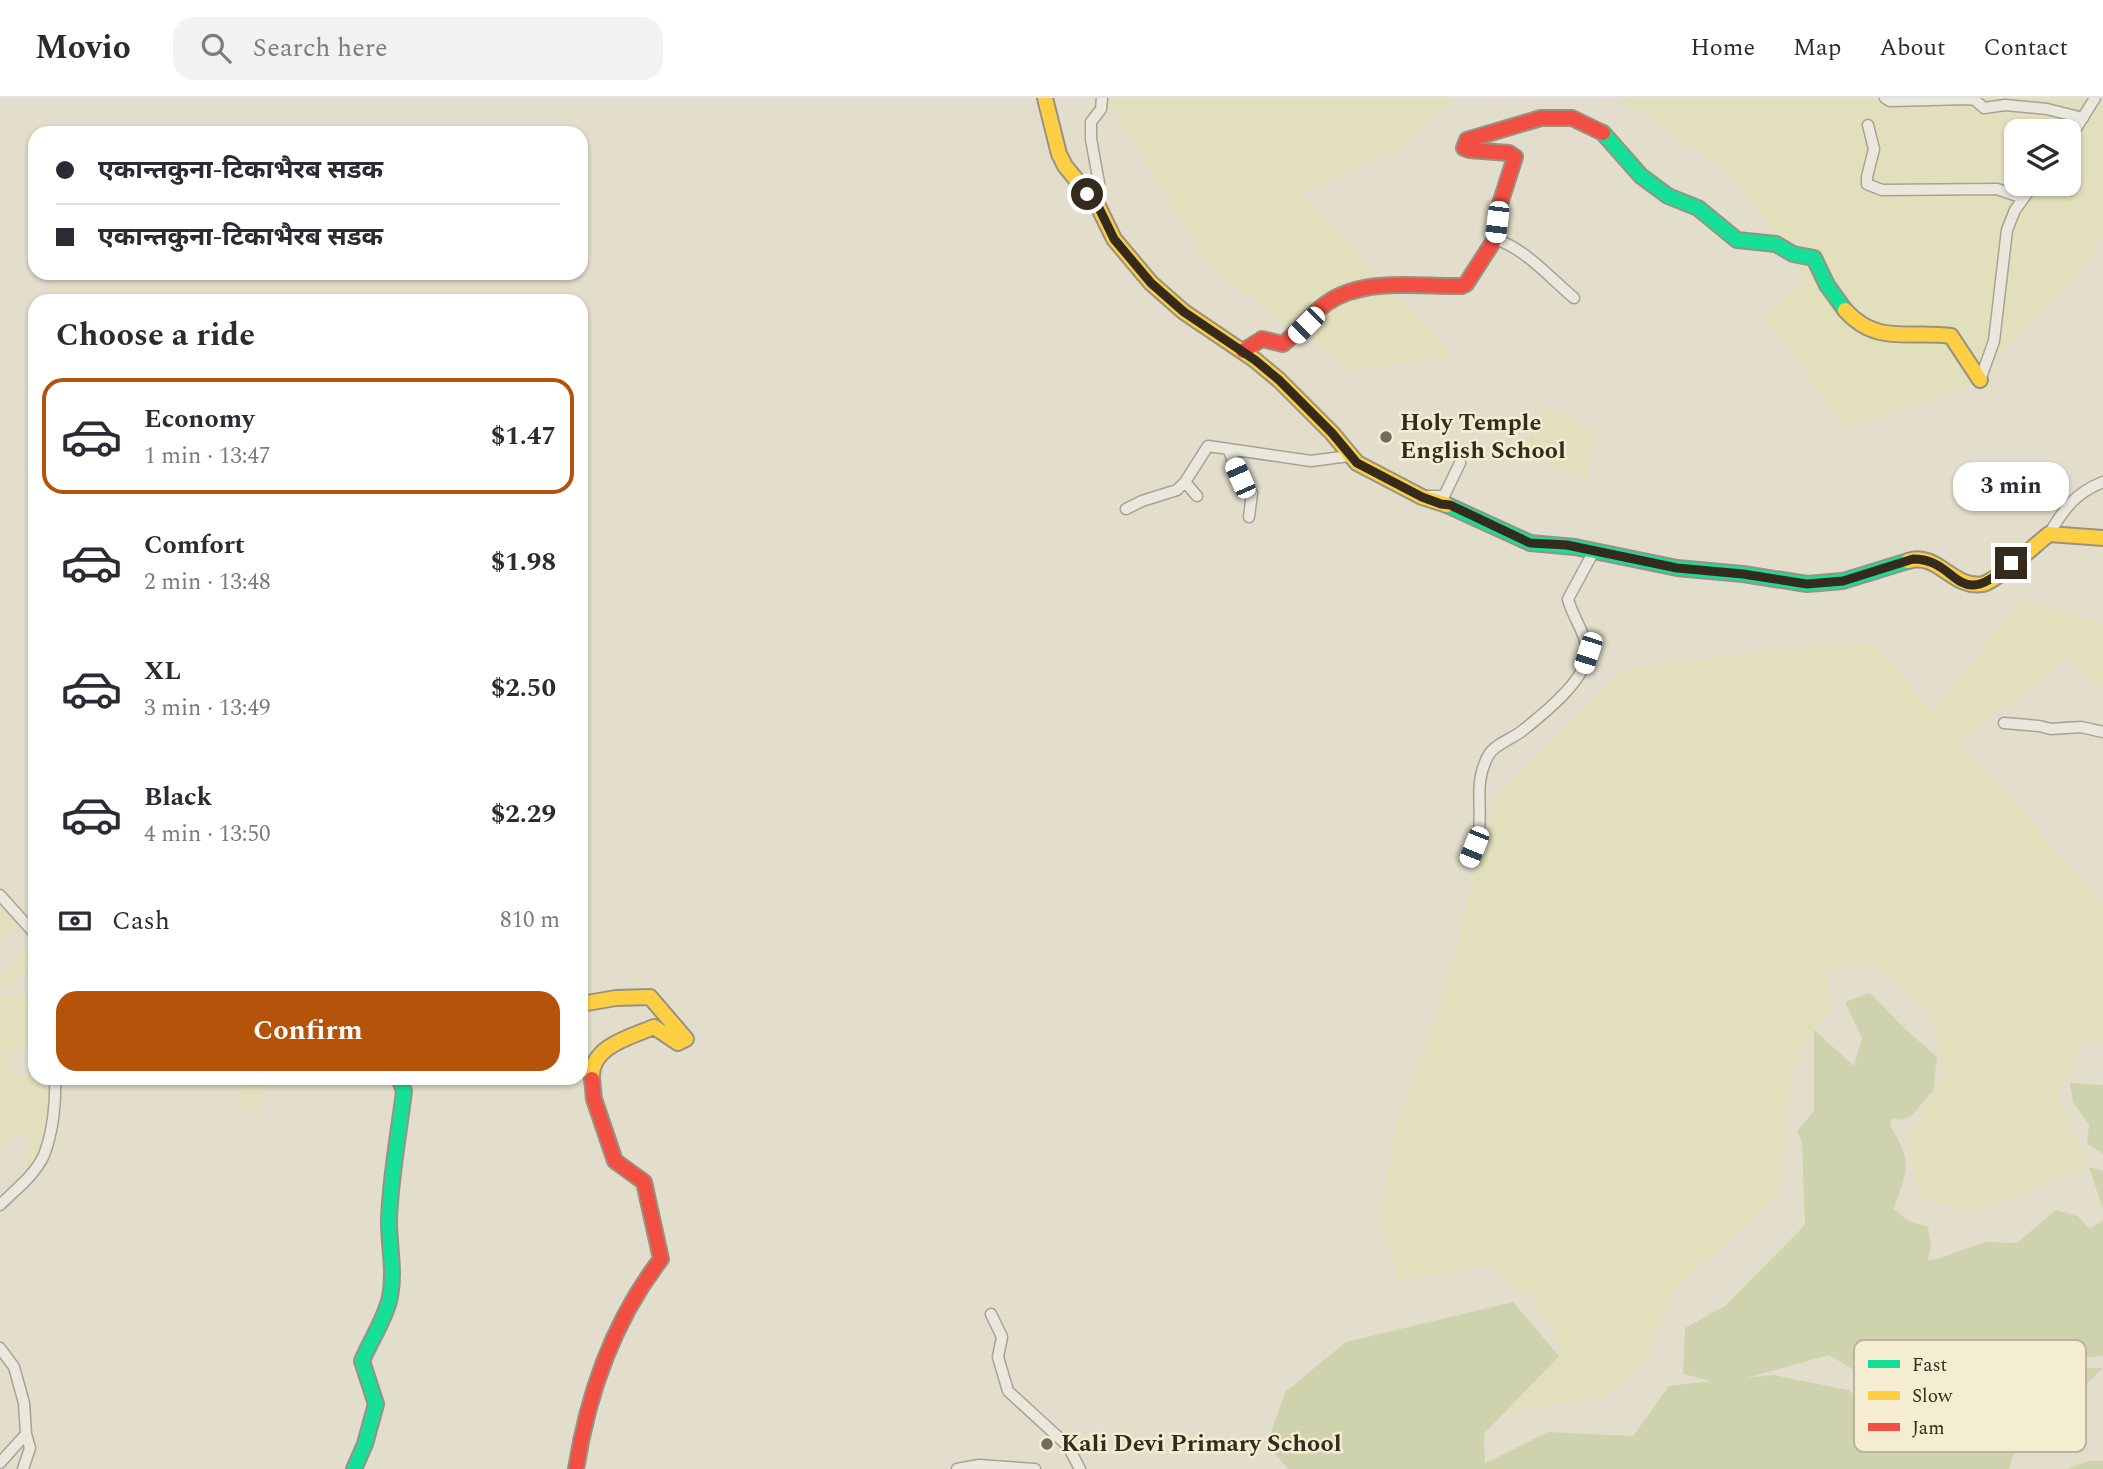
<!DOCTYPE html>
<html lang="en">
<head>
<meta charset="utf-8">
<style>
  :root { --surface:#fff; --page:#f2f2f3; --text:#2b2b33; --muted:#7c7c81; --line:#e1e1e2; --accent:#b45309 }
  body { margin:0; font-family:Spectral,"Noto Sans Devanagari",serif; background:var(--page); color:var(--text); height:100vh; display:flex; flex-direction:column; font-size:26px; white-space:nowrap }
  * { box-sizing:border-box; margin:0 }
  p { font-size:23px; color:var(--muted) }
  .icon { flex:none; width:38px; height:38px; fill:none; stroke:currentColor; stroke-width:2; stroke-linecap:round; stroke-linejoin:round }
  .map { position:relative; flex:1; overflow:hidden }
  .sheet { position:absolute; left:28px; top:196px; width:560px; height:791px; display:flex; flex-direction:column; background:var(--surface); border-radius:21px; box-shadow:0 2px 5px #0004 }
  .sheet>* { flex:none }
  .banner { position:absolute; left:28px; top:28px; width:560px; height:154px; border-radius:21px; box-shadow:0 2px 5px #0004; display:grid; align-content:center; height:154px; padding:0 28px; background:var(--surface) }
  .fabs { position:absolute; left:2004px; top:21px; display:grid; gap:14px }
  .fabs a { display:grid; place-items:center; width:77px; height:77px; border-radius:14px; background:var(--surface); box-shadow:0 2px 5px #0004; font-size:35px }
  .end { position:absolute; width:32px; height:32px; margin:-16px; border:9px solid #352b1d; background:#fff; box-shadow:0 0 0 4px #fff }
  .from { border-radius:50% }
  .bubble { position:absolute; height:49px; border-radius:21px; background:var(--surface); box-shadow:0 2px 5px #0004; font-size:23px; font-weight:700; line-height:49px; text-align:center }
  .car { position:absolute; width:21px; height:42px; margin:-21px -10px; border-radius:9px; box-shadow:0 0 5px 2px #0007; background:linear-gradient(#fff 24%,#345 0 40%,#fff 0 76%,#345 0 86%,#fff 0) }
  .banner b { display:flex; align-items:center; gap:24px; height:66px; font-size:26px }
  .banner b+b { border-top:2px solid var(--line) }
  .banner i { width:18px; height:18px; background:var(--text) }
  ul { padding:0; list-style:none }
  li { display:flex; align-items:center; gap:21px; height:116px; margin:0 14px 10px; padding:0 14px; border:4px solid transparent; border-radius:21px }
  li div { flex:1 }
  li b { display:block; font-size:26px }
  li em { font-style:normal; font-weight:700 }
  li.active { border-color:var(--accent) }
  li>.icon { width:63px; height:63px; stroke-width:1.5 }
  h2 { padding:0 28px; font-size:32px; line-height:84px }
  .pay { display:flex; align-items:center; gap:18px; height:77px; padding:0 28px; font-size:26px }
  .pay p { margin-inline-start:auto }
  .primary-button { display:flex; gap:14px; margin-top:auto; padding:14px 28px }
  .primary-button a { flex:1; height:80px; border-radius:21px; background:var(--accent); color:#fff; font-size:28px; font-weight:700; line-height:80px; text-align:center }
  header { display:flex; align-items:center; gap:42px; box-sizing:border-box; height:98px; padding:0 35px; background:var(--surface); border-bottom:2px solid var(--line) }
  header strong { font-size:33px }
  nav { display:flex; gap:38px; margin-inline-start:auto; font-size:24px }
  .search { width:490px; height:63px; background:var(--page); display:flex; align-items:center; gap:18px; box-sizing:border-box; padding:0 24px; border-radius:21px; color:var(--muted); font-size:26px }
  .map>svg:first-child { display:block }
</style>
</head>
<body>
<header>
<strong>Movio</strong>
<div class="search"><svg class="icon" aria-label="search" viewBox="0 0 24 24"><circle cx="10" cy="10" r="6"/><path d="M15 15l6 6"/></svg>Search here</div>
<nav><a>Home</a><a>Map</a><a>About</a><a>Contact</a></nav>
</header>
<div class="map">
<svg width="2103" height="1371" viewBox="0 0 2103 1371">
  <rect width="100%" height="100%" fill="#e2decb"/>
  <path fill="#e2dfbc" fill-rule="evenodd" d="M 1107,0 L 1453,0 L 1405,47 L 1302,95 L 1452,258 L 1353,273 L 1211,171 Z
    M 1620,0 L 2103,0 L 2103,138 L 2076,180 L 1964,291 L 1847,331 L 1764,218 L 1807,181 L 1732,77 ZM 2016,33 L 2068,33 L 2068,86 L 2016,86 Z
    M 1547,309 L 1593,332 L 1586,381 L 1521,354 Z
    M 2022,502 L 2103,526 L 2103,592 L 2068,560 L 1959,643 L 2103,805 L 2103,943 L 2081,944 L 2058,1001 L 2089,1069 L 1973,1114 L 1920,1098 L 1907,1039 L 1945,976 L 1928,911 L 1874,867 L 1825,870 L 1832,909 L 1814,932 L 1792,972 L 1780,1093 L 1671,1196 L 1646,1263 L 1604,1299 L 1508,1314 L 1560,1249 L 1531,1199 L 1489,1167 L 1397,1182 L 1381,1125 L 1395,1031 L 1438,915 L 1496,701 L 1624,571 L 1742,556 L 1871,544 L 1932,613 Z
    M 0,805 L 17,824 L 0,844 Z
    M 35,846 L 35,865 L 15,885 L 0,888 L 0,876 Z
    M 35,891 L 35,944 L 4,956 L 13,980 L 35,972 L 35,980 L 51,980 L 50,1021 L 40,1059 L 26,1077 L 30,1035 L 2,1042 L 0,1068 L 0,896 L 17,898 Z
    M 243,980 L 268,980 L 258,1017 L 235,1009 Z"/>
  <path fill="#ced3ae" d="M 1870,895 L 1903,929 L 1937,959 L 1933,993 L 1910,1019 L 1901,1022 L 1891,1020 L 1890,1027 C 1913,1067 1908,1069 1894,1111 L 1907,1122 L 1928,1129 L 1931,1148 L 1928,1162 L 1937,1161 L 1985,1144 L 2017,1145 L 2056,1112 L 2078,1118 L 2090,1131 L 2103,1122 L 2103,1258 L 1936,1271 L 1934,1282 L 1909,1305 L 1829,1257 L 1746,1280 L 1773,1277 L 1848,1292 L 1926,1356 L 2037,1270 L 2103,1270 L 2013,1357 L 2009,1371 L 1288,1371 L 1267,1346 L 1285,1294 L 1346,1244 L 1513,1204 L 1559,1258 L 1484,1336 L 1485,1365 L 1549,1334 L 1633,1338 L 1669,1288 L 1711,1283 L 1683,1276 L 1685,1230 L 1725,1208 L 1805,1127 L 1802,1045 L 1797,1033 L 1814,1013 L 1814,932 L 1854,968 L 1862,940 L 1845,904 Z
    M 2070,985 L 2103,987 L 2103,1056 L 2087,1046 L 2089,1026 L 2073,1005 Z
    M 2089,1069 L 2103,1073 L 2103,1111 Z
    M 2088,1363 L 2103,1363 L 2103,1371 L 2067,1371 Z"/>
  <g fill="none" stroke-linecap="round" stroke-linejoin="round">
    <defs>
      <path id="street" d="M 1885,0 L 1890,3 L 1968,1 L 1975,2 L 1984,10 L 2005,7 L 2047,11 L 2083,20
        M 1868,27 L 1874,51 L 1867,79 L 1867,86 L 1882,92 L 1997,91 L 2023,100
        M 2068,43 L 2095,0
        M 1098,108 L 1099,85 L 1091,41 L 1091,24 L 1101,11 L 1102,0
        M 1495,141 C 1526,151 1550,180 1574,200
        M 1980,282 L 1994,243 L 2007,132 L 2015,112 L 2034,86
        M 1229,353 L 1240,380 L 1252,395 L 1249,419
        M 1185,384 L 1197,398
        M 1429,398 L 1444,398 L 1460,365
        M 1126,411 L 1142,403 L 1177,392 L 1185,384 L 1208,348 L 1311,363 L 1349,358
        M 2049,436 C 2064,411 2075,395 2103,384
        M 2004,625 L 2039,628 L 2051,631 L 2081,629 L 2103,634
        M 1468,762 C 1472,753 1478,742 1479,732 C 1482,703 1474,685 1488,658 C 1493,647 1512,641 1522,633 C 1542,617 1591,579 1587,551 C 1585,534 1572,518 1568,501 L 1594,453
        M 0,797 L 35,836
        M 0,1107 C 15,1092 35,1077 44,1057 C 53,1034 56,1004 55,980
        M 991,1216 L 1002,1239 L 998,1259 L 1008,1293 L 1068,1348 L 1080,1371
        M 0,1250 L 14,1269 L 24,1305 L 26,1336 L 30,1350 L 23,1371
        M 0,1365 L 26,1336
        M 957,1371 L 979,1367 L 1035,1371"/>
      <path id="fast" d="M 1603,35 L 1641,78 L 1668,98 L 1698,110 L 1737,142 L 1776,146 L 1793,156 L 1814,160 L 1827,187 L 1845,212
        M 1447,407 L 1530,445 L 1575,449 L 1677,470 L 1743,476 L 1807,486 L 1843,483 L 1908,463
        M 354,1371 L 365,1346 L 376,1306 L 362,1263 C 371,1241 385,1222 390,1199 C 395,1174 389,1148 389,1123 C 390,1081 399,1035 404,993 L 399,980"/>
      <path id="slow" d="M 1045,0 L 1059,56 L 1065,68 L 1098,108 L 1114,141 L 1151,185 L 1184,214 L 1255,262 L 1279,282 L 1332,335 L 1357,365 L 1422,399 L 1447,407
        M 1845,212 C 1877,248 1910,232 1951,238 L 1980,282
        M 1908,463 C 1938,453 1953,492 1983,486 C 1998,482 2035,447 2049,436 L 2103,440
        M 581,906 L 616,900 L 650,899 L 686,941 L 678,945 L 654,929 C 630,939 589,949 592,981"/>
      <path id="jam" d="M 1243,253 L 1262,241 L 1283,246 C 1299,234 1310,216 1327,205 C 1364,179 1419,189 1462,188 L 1466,186 L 1495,141 L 1500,106 L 1515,59 L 1509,55 L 1469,52 L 1464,50 L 1467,42 L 1541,20 L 1572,20 L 1603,35
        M 576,1371 C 588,1295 614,1222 661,1161 L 644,1084 L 615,1063 L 594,1001 L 592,981"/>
    </defs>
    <use href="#street" stroke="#a7a294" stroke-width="13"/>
    <use href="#fast" stroke="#979285" stroke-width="18"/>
    <use href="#slow" stroke="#979285" stroke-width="18"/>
    <use href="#jam" stroke="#979285" stroke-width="18"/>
    <use href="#street" stroke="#eae8dc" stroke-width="10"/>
    <use href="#fast" stroke="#16e098" stroke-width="14"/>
    <use href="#slow" stroke="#ffcf43" stroke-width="14"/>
    <use href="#jam" stroke="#f24e42" stroke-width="14"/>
  </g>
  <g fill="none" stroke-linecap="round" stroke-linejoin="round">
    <path stroke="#352b1d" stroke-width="9" d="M 1087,96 L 1098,108 L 1114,141 L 1151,185 L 1184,214 L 1255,262 L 1279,282 L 1332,335 L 1357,365 L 1422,399 L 1441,406 L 1450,407 L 1530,445 L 1567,447 L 1677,470 L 1743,476 L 1807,486 L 1843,483 L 1913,461 C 1960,461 1955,517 2011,465"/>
  </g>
  <g fill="#726a5a" stroke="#f4edd1" stroke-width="2.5">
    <circle cx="1386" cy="339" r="7"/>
    <circle cx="1047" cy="1346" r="7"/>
  </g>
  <g text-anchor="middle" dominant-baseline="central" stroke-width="5" stroke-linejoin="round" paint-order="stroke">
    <g font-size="24" font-weight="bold" fill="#352b1d" stroke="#f4edd1" text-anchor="start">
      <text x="1400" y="325">Holy Temple<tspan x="1400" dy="28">English School</tspan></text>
      <text x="1061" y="1346">Kali Devi Primary School</text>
    </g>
  </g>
  <rect x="1854" y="1242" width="232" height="112" rx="10" fill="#f4edd1" stroke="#bbb39b" stroke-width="2"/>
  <rect x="1868" y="1262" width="32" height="8" fill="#16e098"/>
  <rect x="1868" y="1293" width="32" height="9" fill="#ffcf43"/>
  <rect x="1868" y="1325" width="32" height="8" fill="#f24e42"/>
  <g font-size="19" fill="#352b1d">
    <text x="1912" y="1273">Fast</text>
    <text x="1912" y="1304">Slow</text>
    <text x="1912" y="1336">Jam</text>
  </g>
</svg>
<div class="fabs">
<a><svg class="icon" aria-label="layers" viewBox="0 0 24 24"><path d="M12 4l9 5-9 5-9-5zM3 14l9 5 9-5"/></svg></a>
</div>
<i class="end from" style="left:1087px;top:96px"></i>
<i class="end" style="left:2011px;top:465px"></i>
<div class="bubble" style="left:1953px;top:364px;width:116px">3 min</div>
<i class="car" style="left:1497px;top:124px;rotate:187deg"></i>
<i class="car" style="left:1306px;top:227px;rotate:225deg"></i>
<i class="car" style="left:1240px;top:380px;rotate:336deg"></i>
<i class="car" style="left:1588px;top:555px;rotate:198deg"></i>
<i class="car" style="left:1474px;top:749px;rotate:202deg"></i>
<div class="banner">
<b><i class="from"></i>एकान्तकुना-टिकाभैरब सडक</b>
<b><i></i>एकान्तकुना-टिकाभैरब सडक</b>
</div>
<section class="sheet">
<h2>Choose a ride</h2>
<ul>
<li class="active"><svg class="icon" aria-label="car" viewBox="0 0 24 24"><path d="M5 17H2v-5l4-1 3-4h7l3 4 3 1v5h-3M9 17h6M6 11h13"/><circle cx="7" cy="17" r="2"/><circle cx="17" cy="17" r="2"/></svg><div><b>Economy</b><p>1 min · 13:47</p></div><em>$1.47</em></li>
<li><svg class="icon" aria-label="car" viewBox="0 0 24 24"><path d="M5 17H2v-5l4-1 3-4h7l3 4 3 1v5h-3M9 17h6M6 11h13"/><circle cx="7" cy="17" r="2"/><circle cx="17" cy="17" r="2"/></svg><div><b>Comfort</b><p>2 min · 13:48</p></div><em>$1.98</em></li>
<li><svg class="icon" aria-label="car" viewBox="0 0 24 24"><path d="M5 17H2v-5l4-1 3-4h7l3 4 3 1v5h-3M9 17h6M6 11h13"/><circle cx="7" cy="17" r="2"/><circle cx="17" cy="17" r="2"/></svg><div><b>XL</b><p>3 min · 13:49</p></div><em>$2.50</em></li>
<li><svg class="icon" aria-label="car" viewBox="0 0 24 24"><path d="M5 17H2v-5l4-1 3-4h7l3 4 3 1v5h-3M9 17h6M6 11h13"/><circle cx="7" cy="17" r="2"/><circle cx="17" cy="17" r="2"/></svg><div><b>Black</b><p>4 min · 13:50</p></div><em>$2.29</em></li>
</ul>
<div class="pay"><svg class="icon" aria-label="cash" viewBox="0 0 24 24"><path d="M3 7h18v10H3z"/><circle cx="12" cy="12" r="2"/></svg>Cash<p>810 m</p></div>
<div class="primary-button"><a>Confirm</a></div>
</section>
</div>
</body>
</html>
